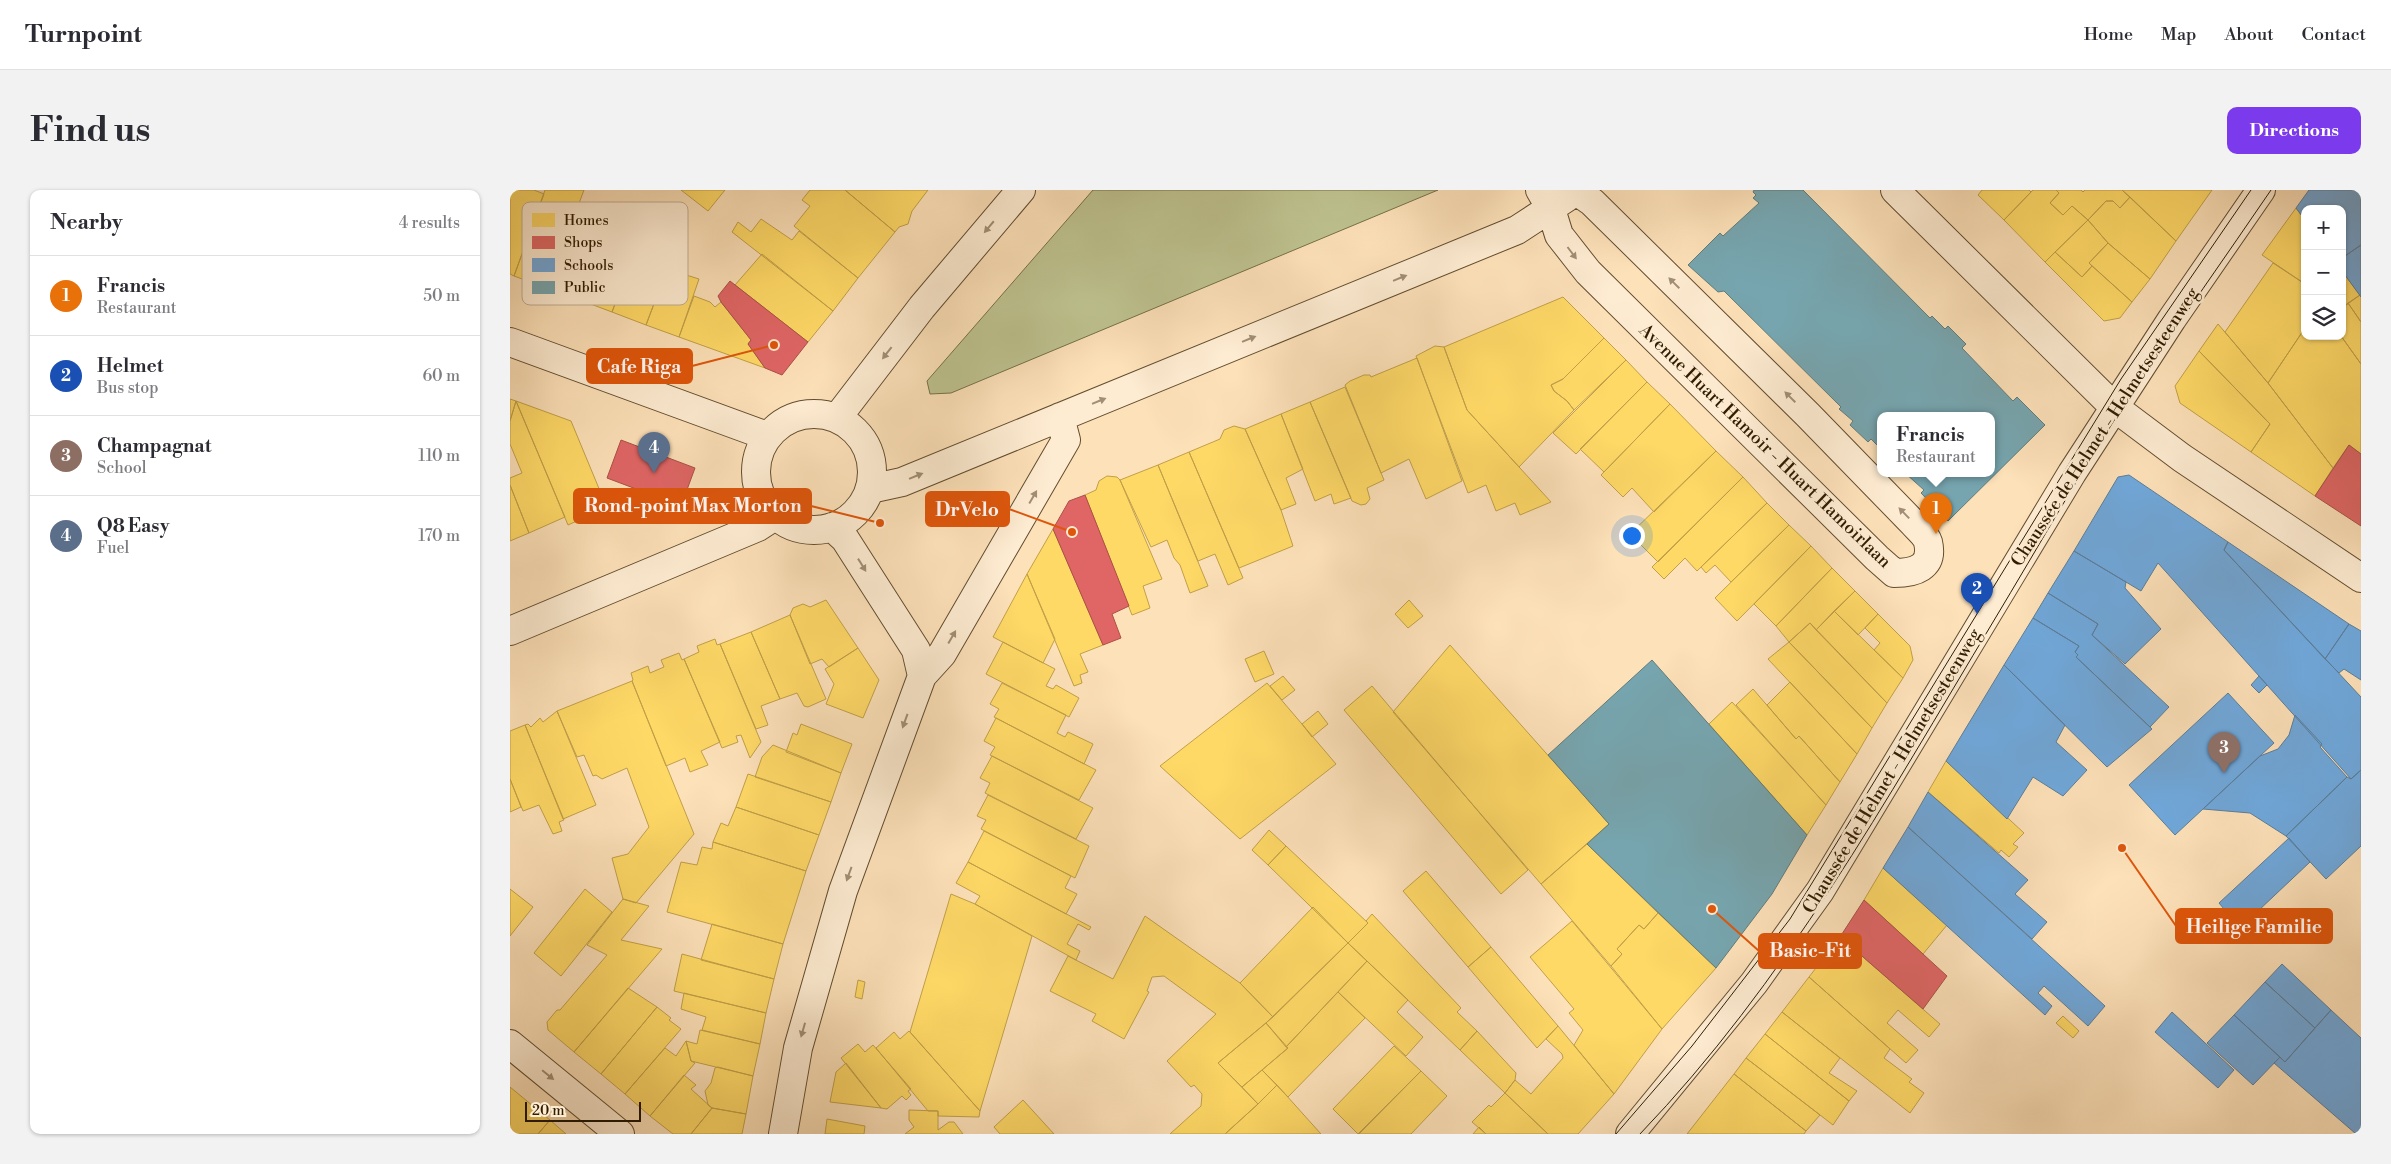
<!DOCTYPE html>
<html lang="en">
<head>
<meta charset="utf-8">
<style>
  :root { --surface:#fff; --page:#f2f2f3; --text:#2b2b33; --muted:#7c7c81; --line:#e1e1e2; --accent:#7c3aed }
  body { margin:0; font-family:"Libre Bodoni",serif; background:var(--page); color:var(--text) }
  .controls { position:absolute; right:15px; top:15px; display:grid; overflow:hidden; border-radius:10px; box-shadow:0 1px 4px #0004 }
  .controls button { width:45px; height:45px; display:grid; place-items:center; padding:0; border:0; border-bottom:1px solid var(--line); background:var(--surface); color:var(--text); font:25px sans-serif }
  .scale { position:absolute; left:15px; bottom:12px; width:116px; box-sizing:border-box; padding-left:5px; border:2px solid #2f1c01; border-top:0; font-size:14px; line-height:18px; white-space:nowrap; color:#2f1c01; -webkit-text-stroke:4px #feecd2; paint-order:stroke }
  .you { position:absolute; left:1121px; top:345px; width:18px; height:18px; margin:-12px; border:4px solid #fff; border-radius:50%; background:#1a73e8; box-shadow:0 0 0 8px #1a73e833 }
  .badge { display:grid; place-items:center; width:32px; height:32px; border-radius:50%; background:var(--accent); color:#fff; font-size:16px; font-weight:700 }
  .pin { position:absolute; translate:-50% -41px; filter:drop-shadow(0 1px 2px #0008) }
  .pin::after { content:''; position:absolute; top:26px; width:18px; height:15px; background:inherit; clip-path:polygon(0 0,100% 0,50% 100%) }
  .popup { position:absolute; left:1367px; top:222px; width:118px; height:65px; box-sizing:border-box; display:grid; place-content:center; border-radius:10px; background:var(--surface); filter:drop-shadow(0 1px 4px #0005); font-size:16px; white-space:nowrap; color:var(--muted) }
  .popup b { font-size:19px; color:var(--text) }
  .popup::after { content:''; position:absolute; left:50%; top:100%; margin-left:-10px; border:10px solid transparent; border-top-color:var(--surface) }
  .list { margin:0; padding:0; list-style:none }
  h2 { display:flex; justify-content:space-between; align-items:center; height:65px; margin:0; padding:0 20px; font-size:21px }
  h2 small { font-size:16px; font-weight:400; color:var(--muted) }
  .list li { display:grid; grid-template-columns:32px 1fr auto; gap:15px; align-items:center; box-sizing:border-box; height:80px; padding:0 20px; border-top:1px solid var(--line) }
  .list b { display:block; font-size:19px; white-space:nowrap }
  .list p { margin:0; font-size:16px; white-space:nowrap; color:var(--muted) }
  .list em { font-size:16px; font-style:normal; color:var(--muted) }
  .icon { flex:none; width:28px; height:28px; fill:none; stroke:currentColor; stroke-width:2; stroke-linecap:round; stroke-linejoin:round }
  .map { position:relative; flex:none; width:1851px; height:944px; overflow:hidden; border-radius:10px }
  header { display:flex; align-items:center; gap:30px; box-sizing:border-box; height:70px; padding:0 25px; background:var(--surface); border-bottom:1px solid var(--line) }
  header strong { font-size:24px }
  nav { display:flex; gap:28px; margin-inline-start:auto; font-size:18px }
  .intro { display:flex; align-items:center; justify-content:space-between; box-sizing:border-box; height:120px; padding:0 30px }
  h1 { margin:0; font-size:35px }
  .button { padding:12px 22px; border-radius:10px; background:var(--accent); color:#fff; font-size:18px; font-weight:700 }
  main { display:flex; gap:30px; padding:0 30px }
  aside { flex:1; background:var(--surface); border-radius:10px; box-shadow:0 1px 4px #0004 }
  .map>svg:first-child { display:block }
</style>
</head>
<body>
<header>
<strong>Turnpoint</strong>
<nav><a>Home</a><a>Map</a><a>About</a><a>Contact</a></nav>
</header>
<div class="intro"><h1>Find us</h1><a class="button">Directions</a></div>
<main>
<aside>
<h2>Nearby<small>4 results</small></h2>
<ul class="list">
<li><span class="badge" style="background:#e8710a">1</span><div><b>Francis</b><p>Restaurant</p></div><em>50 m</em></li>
<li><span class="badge" style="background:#1a4fb4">2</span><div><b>Helmet</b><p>Bus stop</p></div><em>60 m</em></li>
<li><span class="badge" style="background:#8d6e63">3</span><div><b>Champagnat</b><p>School</p></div><em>110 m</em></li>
<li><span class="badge" style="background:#5c6f8a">4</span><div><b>Q8 Easy</b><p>Fuel</p></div><em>170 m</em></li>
</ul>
</aside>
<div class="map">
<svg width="1851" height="944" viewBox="0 0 1851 944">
  <rect width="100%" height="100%" fill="#fde1b9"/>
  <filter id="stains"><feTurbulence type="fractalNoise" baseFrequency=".004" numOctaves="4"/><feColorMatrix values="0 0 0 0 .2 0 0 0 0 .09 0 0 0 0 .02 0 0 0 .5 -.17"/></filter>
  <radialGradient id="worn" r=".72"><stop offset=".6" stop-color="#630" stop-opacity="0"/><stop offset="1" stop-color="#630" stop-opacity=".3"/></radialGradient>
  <!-- green -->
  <path fill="#bec390" stroke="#767048" d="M583,0H928L441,203L420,204L417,191Z"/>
  <!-- homes -->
  <path fill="#ffd966" stroke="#c1a048" d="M0,0H24L34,4L4,86L0,84Z
    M35,0H74L37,98L4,86Z
    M171,0H215L198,21Z
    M300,0H335L385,42L348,88L284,36L300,16L292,10Z
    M335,0H418L402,21L398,34L389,37L385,42Z
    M1472,0H1519L1521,2L1494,30L1468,5Z
    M1523,0H1546L1549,3L1540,13L1553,25L1562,16L1578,30L1535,72L1494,30Z
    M1546,0H1571L1573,2L1575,0H1612L1620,7L1610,18L1603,11H1596L1578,30L1562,16L1553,25L1540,13L1549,3Z
    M1612,0H1702L1666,51Z
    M1620,7L1666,51L1640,89L1598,53L1578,30L1596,11H1603L1610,18Z
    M1786,18L1795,30V94L1752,65Z
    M66,19L86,27L80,44L93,49L70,110L37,98Z
    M251,29L282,50L289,41L348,88L323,121L222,42L228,32L241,42Z
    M1578,30L1598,53L1579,73L1582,76L1572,87L1545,62Z
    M99,31L132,43L102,122L70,110Z
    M131,45L165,58L136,135L102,122Z
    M1598,53L1640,89L1622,112L1579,73Z
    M165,58L177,72L173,84L189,89L169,147L136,135Z
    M1545,62L1572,87L1582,76L1622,112L1610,128L1594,131L1535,72Z
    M252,64L323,121L298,152L225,95Z
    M1763,73L1795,94V138L1758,193L1715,142Z
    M1832,81L1850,105L1832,118Z
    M1850,105L1851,107V132L1838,113Z
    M184,106L200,112L205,117L211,112L241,150L238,154L255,178L169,147Z
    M1053,107L1094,148L1053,189L1041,195L1044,201L1057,211L1064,220L1009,277L957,220L934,157Z
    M1838,113L1851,132V174L1831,146L1832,118Z
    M1708,134L1758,193L1823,278L1805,306L1741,262L1760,234L1689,161Z
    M1795,138V146H1831L1851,174V264L1839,255L1823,278L1758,193Z
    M1094,148L1116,170L1064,220L1057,211L1044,201L1041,195L1053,189Z
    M925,156L934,157L957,220L1041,312L1010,325L1005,313L986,321L976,295L958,303L906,166Z
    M1689,161L1760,234L1741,262L1670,213L1665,196Z
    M907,168L952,291L916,309L899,269L871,283L835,195L840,191L854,185H860L861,187Z
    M1116,170L1137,192L1066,264L1043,243Z
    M1137,192L1160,214L1094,282L1070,259Z
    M835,197L874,290L857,298L860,309L856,314L851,315L842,311L800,212Z
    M0,209L6,211L0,231Z
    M6,211L55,327L19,343L0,295V288L12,283L0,254V231Z
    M6,211L61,231L95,313L79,321L80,325L58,335Z
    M800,212L841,308L824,314L821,304L805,311L771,224Z
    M1160,214L1206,261L1144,322L1122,298L1113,307L1091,285Z
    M771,224L793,279L776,288L786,314L771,320L735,239Z
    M724,236L735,239L771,320L783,356L729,378L679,262L710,249L714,240Z
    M1206,261L1233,287L1148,372L1120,344Z
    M679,262L733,388L718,395L705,364L688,371L648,275Z
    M648,275L698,396L680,403L670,375L664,368L657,350L641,357L610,290Z
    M597,286L607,287L610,290L652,389L633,396L640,418L622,425L575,305L586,300L589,291Z
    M1233,287L1257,313L1187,381L1175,368L1154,389L1142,377Z
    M0,295L19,343L0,351Z
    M1257,313L1279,335L1221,392L1205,375L1196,383L1191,377Z
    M1279,335L1301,356L1227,431L1205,408Z
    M543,339L593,455L570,464L578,482L570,485L572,493L564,496L517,384Z
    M1301,356L1322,378L1266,436L1244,414Z
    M1322,378L1345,401L1306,440L1300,433L1279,452L1266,436Z
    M517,384L545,449L533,473L483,447Z
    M1345,401L1368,424L1348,445L1324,421Z
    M316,410L348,458L319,477L312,469L300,474L280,425L283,418L293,414L300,417Z
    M899,410L913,426L898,438L885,424Z
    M1324,421L1393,488L1377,513L1306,440Z
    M1368,424L1400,456L1403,470L1393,488L1364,460L1370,453L1355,438Z
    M280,425L316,509L298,517L294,516L287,503L270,509L241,442Z
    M1300,433L1377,513L1362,538L1279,452Z
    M241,442L270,509L251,516L258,535L246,539L210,454Z
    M205,449L207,455L210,454L251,552L240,568L231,545L226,546L228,552L212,558L174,469L189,462L187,456Z
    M493,452L545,479L536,496L543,499L546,495L569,508L559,527L476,484Z
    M1279,452L1362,538L1347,564L1258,469Z
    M940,455L1099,634L1031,694L883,522Z
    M348,458L369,490L353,528L316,514L324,494L315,479Z
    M754,461L764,484L745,492L735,469Z
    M169,463L172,470L174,469L210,552L191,561L198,575L180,582L175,568L156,576L122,491L123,490L121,483L138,476L140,483L154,477L151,470Z
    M773,486L785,500L772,510L760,496Z
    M122,491L184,644L126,713L113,709L102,668L118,664L139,637L117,578L92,589L86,585L83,586L74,565L67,567L47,521Z
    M1280,492L1347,564L1330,592L1289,546L1286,549L1257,515Z
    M492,493L556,525L547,543L555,547L558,542L583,554L574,574L484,527L489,519L480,514Z
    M757,493L826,574L730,649L650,576Z
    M862,496L1018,680L991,704L834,520Z
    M1243,499L1286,549L1289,546L1330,592L1316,615L1226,515Z
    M1222,512L1316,615L1297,645L1199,534Z
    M47,521L86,615L53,629L15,535L18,534L21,537L30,528L33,532Z
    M808,521L818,534L802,547L792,534Z
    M486,528L586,580L569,610L480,565L485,557L474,551Z
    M291,534L342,554L331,583L276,562L283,543L287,545Z
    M15,535L54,630L49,632L52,641L43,644L29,615L13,621L0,589V541Z
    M263,555L331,583L321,612L245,587L252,567Z
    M482,566L583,618L566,649L475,603L480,593L470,588Z
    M1436,571L1514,643L1503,654L1508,657L1499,667L1491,660L1489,663L1418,602Z
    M238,584L321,612L309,645L226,617Z
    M0,589L11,617L0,622Z
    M478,605L579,656L565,688L471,639L476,630L467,626Z
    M226,617L309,645L296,681L203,652L211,633L218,636Z
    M759,640L776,656L758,675L742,660Z
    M474,641L561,686L555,698L567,704L556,724L458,672Z
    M203,652L296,681L273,754L157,722L171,672L187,675L192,657L202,659Z
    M1077,654L1148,723L1134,739L1129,735L1107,759L1112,764L1101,776L1031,694Z
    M776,656L858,733L838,753L758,675Z
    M458,672L581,737L579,740L568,734L557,754L570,761L566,770L465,714L470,706L446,693Z
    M1373,678L1437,735L1413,764L1354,710Z
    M916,681L981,757L958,777L893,701Z
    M0,699L23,717L0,746Z
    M75,699L102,722L51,786L24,763Z
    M441,704L465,714L522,746L470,921L400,842Z
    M113,709L139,716L111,750L152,759L64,862L38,840L37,832L47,820H50L97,765L77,755Z
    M803,717L838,753L763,827L730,793Z
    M1148,723L1206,778L1152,839L1101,776L1112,764L1107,759L1129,735L1134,739Z
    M862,724L951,818L947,822L967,841L950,860L838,753L858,733L856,731Z
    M635,726L730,793L763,827L708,873L748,914L715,944H660L691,916L692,904L684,895L681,897L657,871L706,824L654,786L642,787L637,801L639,802L614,849L582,831L586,824L540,801L558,766L603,789Z
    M1062,731L1152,839L1104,904L1064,855L1073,840L1059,823L1064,819L1020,767Z
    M202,734L273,754L264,789L191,770Z
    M1330,747L1430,834L1419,847L1388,820L1377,833L1408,860L1396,873L1299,787Z
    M838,753L857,771L776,857L756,833Z
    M981,757L1048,836L1027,858L958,777Z
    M172,764L264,789L256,823L164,801Z
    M857,771L898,810L887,822L913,847L896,866L828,802Z
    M1299,787L1380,859L1374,868L1402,889L1399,892L1414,903L1400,923L1272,822Z
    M348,790L355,792L352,809L345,807Z
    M118,798L147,817L91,884L64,862Z
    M828,802L855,828L778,907L752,880L778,858L776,857Z
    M174,803L256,823L250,854L192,840L196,827L171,819Z
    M147,817L161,828L159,830L171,839L115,904L91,884Z
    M1272,822L1330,868L1319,883L1347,901L1339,911L1255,844Z
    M1553,826L1569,841L1563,848L1546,833Z
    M756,833L778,858L732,897L708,873Z
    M1048,836L1104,904L1068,944H1038L995,903L1005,890L1021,904L1053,868L1052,864L1036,849Z
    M190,840L250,854L243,886L181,871L176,851L187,854Z
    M399,841L470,921L469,927L428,926V921H418L366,858L384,842L390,849Z
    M967,841L1006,883L1005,890L995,903L950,860Z
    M1255,844L1339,911L1323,935L1236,868Z
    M176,851L181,871L185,873L140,926L115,904L155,858L166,866Z
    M348,854L355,862L363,855L401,899L398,901L401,905L396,910L392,906L377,919L371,918L331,868Z
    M884,856L911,881L848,944L823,919Z
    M1236,868L1310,925L1296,941L1224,884Z
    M336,873L371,918L320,912L326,882Z
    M208,877L243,886L236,924L202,918L198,915L195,901L201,893L205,878Z
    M752,880L767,895L748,914L732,897Z
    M911,881L937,906L901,944H849Z
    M1224,884L1296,941L1294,944H1177Z
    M174,885L186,895L181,899L202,918L181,944H163L140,926Z
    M767,895L811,944H715L748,914Z
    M0,897L40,930L28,944H0Z
    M995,903L1038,944H976L962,932L979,915L981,917Z
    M513,910L544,944H490L484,937Z
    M202,918L236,924L232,944H181Z
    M399,920L428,921V940L439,932H444L453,944H395L404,937L399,930Z
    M317,929L355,936L354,944H315Z
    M40,930L56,944H28Z
    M969,937L976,944H963Z"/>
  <!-- shops -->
  <path fill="#e06666" stroke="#ab5048" d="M220,91L298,152L272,185L255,178L238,154L241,150L211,112L208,106Z
    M111,250L185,278L171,316L97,288Z
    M1839,255L1851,264V336L1805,306Z
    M575,305L619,416L602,424L611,448L593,455L543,339L559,311Z
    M1354,710L1437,786L1413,819L1330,747Z"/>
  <!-- schools -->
  <path fill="#6fa8dc" stroke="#5c7e9a" d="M1799,0H1851V55L1832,68V19H1795V30L1786,18Z
    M1851,55V107L1832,81V68Z
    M1619,285L1718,352L1714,360L1851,507V580L1841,589L1648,373L1631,401L1564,361L1608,287Z
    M1718,352L1839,434L1815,469L1714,360Z
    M1564,361L1616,392L1615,398L1651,439L1615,474L1582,445L1588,434L1538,403Z
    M1538,403L1588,434L1582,445L1659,517L1640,537L1566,467L1568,465L1565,462L1569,456L1523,428Z
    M1523,428L1569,456L1565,462L1568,465L1566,467L1642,539L1597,577L1494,475Z
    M1839,434L1851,441V490L1834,479L1829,483L1815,469Z
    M1494,475L1555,535L1546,552L1577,580L1553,606L1523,587L1497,629L1436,571Z
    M1749,486L1757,495L1749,503L1741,495Z
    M1718,503L1764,553L1665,645L1619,595Z
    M1785,525L1812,554L1810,557L1837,587L1776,646L1740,623L1693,619L1750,566L1768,559L1779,545Z
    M1851,580V656L1816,689L1776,646L1837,587L1841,589Z
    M1418,602L1518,690L1505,704L1537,732L1522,749L1398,637Z
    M1398,637L1595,816L1578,836L1534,796L1528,803L1542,816L1535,825L1373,678Z
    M1779,648L1800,672L1730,738L1709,713Z
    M1772,774L1821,820L1805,838L1755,792Z
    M1755,792L1805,838L1775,872L1724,825Z
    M1821,820L1851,848V944H1846L1764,873L1770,867L1775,872Z
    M1662,822L1724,880L1708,898L1645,842Z
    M1724,825L1770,867L1743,895L1697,853Z"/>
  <!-- public -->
  <path fill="#76a5af" stroke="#617c7b" d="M1244,0H1293L1420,128L1422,126L1435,139L1438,136L1456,154L1452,158L1503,211L1507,207L1535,235L1438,331L1411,303L1414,300L1395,283H1481V225H1371V259L1361,249L1358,252L1340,235L1343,231L1329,219L1331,217L1214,101L1208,102L1178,75L1210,43L1213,46L1249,13L1243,8L1246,5L1243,2Z
    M1142,470L1297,645L1262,704L1206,778L1077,654L1099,634L1038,565Z"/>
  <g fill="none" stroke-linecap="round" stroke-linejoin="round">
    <!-- minor casing -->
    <g stroke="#624d2f" stroke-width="30">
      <path id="minor" d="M1030,0L1041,19L1049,45L1078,82L1367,368L1384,383C1404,383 1424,378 1418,352C1416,345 1407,338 1403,333L1298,225L1082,12L1066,1
        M1385,0L1604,217L1672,268L1851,388
        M0,152L257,246
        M246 282a58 58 0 1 1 116 0a58 58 0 1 1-116 0Z
        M327,228L412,117L511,0
        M360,299L392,292L1007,40L1056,8
        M322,337L335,349L406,460L412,486
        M0,441L248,337L265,326
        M0,854L110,944
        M273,944L288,858L333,701L412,486L432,464L556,250L550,227
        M1120,944L1244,793L1310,701L1562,283L1662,129L1751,0"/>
    </g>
    <!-- minor -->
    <use href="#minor" stroke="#feecd2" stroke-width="28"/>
    <!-- tram -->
    <path stroke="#2f1c01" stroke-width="1" d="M1106,944L1182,856L1280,729L1611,189L1741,0
      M1130,944C1275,793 1376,610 1483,432C1530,354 1575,274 1625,198C1670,131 1716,66 1761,0"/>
  </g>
  <!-- one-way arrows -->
  <defs><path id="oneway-solid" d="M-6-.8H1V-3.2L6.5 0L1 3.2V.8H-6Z" transform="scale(1.25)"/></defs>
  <g fill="#a18e74">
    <use href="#oneway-solid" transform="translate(479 37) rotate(130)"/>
    <use href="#oneway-solid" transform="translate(1062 63) rotate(53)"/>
    <use href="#oneway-solid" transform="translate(890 88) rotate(-22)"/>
    <use href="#oneway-solid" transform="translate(1164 93) rotate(-135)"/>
    <use href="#oneway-solid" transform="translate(739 149) rotate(-22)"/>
    <use href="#oneway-solid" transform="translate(377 163) rotate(128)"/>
    <use href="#oneway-solid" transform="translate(1280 207) rotate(-135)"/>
    <use href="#oneway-solid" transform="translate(589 211) rotate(-22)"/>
    <use href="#oneway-solid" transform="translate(406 286) rotate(-22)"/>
    <use href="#oneway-solid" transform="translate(523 307) rotate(-60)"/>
    <use href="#oneway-solid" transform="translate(1394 323) rotate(-134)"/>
    <use href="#oneway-solid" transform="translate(352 375) rotate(58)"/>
    <use href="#oneway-solid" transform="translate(442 447) rotate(-60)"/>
    <use href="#oneway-solid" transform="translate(395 531) rotate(110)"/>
    <use href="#oneway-solid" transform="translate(339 684) rotate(110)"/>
    <use href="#oneway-solid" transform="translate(293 840) rotate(106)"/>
    <use href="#oneway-solid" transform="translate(38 885) rotate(39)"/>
  </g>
  <g text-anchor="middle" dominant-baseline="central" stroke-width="5" stroke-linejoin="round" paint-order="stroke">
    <!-- street labels -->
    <g font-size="18" fill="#2f1c01" stroke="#feecd2">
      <text transform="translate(1595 237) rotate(-57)">Chaussée de Helmet - Helmetsesteenweg</text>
      <text transform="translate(1255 256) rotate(44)">Avenue Huart Hamoir - Huart Hamoirlaan</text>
      <text transform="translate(1382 581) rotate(-59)">Chaussée de Helmet - Helmetsesteenweg</text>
    </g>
  </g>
  <!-- legend -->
  <rect x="12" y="12" width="166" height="103" rx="8" fill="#feecd2" stroke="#c0ae93" stroke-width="1"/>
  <rect x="22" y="23" width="23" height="14" fill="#ffd966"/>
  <rect x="22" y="46" width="23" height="13" fill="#e06666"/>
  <rect x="22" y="68" width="23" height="14" fill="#6fa8dc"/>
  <rect x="22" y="91" width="23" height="13" fill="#76a5af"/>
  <g font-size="14" fill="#2f1c01">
    <text x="54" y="35">Homes</text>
    <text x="54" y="57">Shops</text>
    <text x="54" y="80">Schools</text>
    <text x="54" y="102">Public</text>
  </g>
  <!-- callouts -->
  <path fill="none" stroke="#df560b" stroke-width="2" d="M264 155L182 176M370 333L301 316M562 342L499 319M1612 658L1666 736M1202 719L1249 761"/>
  <g fill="#df560b" stroke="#feecd2" stroke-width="2">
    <circle cx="264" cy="155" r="5"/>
    <circle cx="370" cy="333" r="5"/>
    <circle cx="562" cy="342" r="5"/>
    <circle cx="1612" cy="658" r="5"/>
    <circle cx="1202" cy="719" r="5"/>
  </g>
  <g fill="#df560b" stroke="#df560b" stroke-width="2">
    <rect x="77" y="159" width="105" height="34" rx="5"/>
    <rect x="64" y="299" width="237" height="34" rx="5"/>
    <rect x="416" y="302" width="83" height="34" rx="5"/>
    <rect x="1666" y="719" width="156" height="34" rx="5"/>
    <rect x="1249" y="744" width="102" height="34" rx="5"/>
  </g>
  <g font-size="19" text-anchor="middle" font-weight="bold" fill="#fff">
    <text x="129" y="183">Cafe Riga</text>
    <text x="183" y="322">Rond-point Max Morton</text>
    <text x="457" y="326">DrVelo</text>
    <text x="1744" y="743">Heilige Familie</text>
    <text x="1300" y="767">Basic-Fit</text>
  </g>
  <rect width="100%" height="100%" filter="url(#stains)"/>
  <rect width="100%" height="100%" fill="url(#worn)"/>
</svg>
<div class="controls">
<button>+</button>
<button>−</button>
<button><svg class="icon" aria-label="layers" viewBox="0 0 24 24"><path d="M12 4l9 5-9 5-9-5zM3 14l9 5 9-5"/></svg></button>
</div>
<div class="scale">20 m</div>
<div class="you"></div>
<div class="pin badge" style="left:1426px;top:344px;background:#e8710a">1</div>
<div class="popup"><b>Francis</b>Restaurant</div>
<div class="pin badge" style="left:1467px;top:424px;background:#1a4fb4">2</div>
<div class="pin badge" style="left:1714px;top:583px;background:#8d6e63">3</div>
<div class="pin badge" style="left:144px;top:283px;background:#5c6f8a">4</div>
</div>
</main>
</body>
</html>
